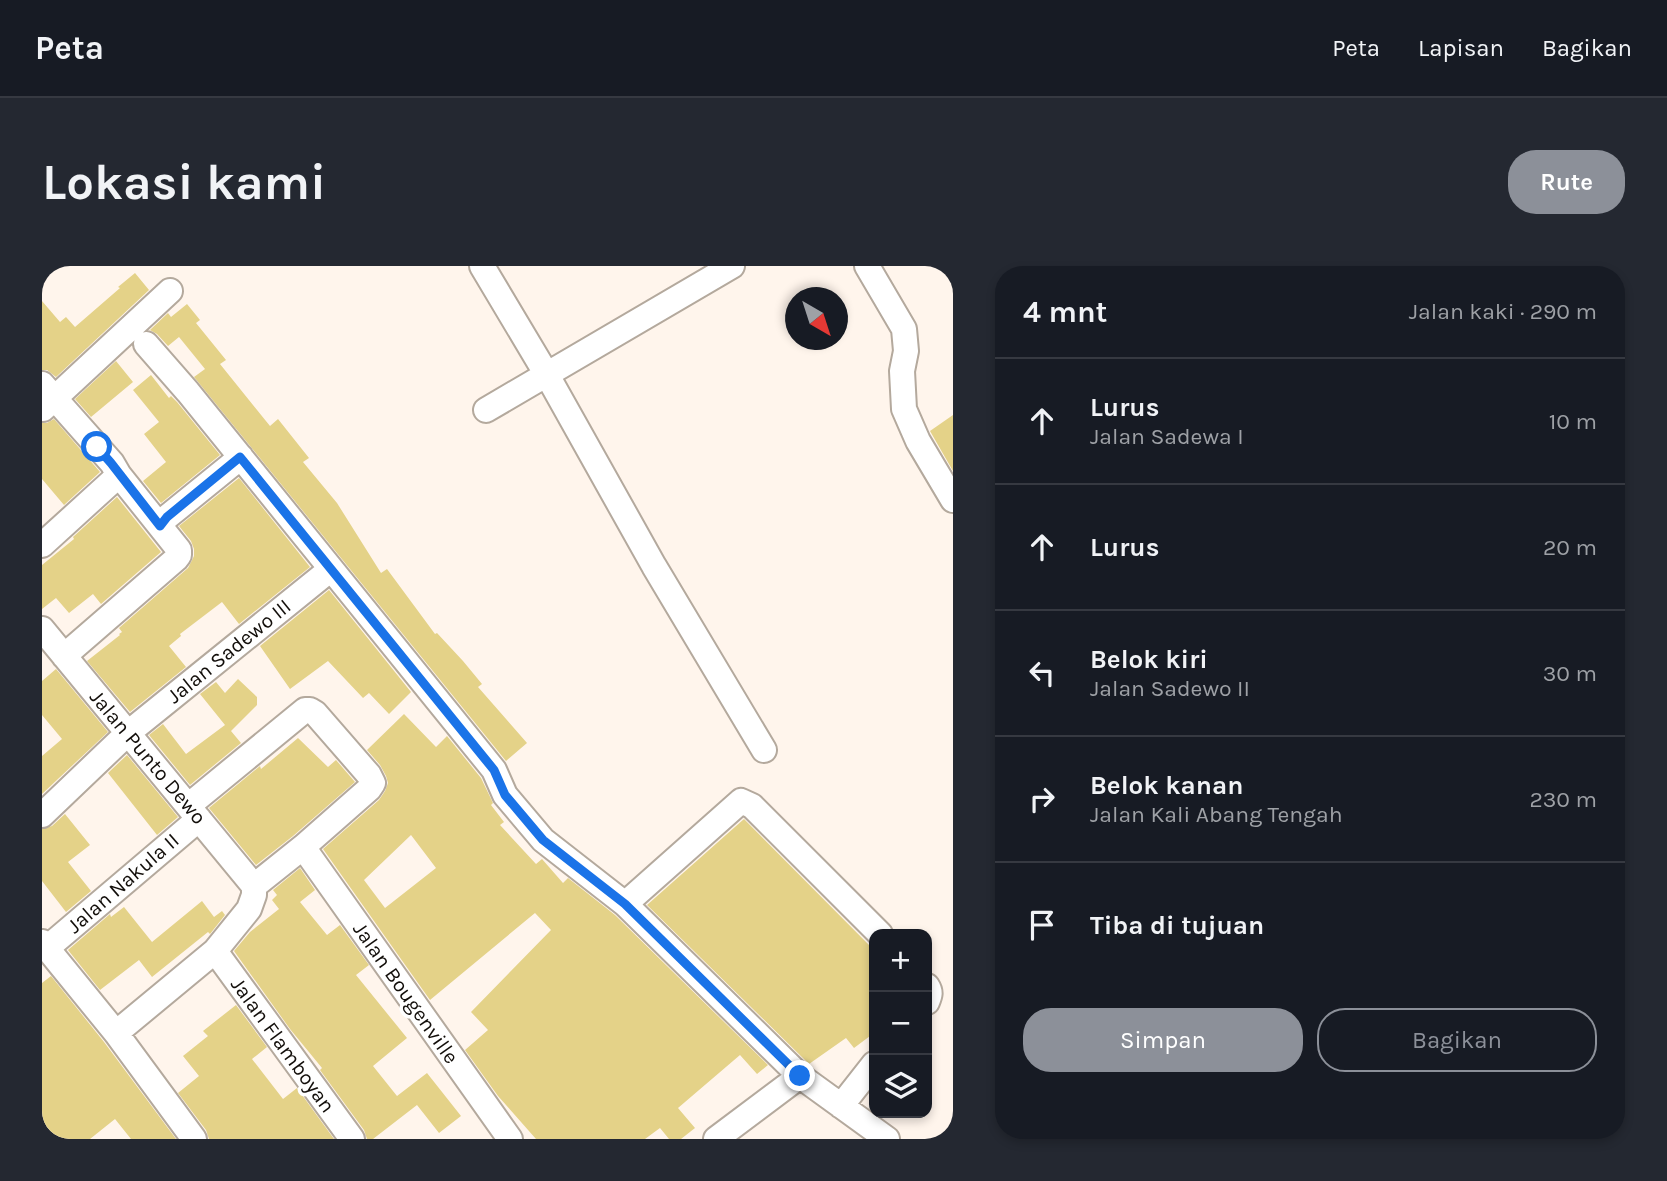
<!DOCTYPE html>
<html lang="id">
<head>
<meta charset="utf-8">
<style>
  :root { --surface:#171b24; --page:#242831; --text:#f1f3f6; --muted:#9ea1a6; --line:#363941; --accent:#8c9099 }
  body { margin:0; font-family:Karla,sans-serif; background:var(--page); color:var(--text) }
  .controls { position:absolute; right:21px; bottom:21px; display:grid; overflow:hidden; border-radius:14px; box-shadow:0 4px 10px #0003 }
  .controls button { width:63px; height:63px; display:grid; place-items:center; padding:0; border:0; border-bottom:2px solid var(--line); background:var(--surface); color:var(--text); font:35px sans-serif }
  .compass { position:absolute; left:743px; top:21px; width:63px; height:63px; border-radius:50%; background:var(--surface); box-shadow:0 4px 10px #0003; rotate:141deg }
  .stop { position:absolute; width:21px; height:21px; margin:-16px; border:5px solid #1a73e8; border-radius:50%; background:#fff }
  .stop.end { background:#1a73e8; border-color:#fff; box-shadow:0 2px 7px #0008 }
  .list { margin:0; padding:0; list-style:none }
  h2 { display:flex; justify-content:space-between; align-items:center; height:91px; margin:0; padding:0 28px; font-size:30px }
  h2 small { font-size:23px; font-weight:400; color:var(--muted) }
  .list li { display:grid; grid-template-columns:46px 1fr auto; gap:21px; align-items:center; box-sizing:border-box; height:126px; padding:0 28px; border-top:2px solid var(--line) }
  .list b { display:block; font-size:26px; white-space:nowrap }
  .list p { margin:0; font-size:23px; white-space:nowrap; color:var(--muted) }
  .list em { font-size:23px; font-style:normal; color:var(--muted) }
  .actions { display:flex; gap:14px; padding:21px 28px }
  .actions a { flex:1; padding:16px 0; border:2px solid var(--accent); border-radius:28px; text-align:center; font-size:24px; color:var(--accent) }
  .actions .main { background:var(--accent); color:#fff }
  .icon { flex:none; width:38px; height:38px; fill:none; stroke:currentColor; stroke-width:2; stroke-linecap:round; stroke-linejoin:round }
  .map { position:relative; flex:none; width:911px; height:873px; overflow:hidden; border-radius:28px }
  header { display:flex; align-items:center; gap:42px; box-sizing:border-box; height:98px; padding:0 35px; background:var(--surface); border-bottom:2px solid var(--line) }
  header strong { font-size:33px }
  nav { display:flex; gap:38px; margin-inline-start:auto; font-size:24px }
  .intro { display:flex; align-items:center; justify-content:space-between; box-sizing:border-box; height:168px; padding:0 42px }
  h1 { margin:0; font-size:49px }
  .button { padding:18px 32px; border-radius:28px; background:var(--accent); color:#fff; font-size:24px; font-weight:700 }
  main { display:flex; gap:42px; padding:0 42px }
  aside { flex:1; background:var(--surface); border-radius:28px; box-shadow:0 4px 10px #0003 }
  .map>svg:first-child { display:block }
</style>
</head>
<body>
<header>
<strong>Peta</strong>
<nav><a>Peta</a><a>Lapisan</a><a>Bagikan</a></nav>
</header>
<div class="intro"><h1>Lokasi kami</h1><a class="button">Rute</a></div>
<main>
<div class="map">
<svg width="911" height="873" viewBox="0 0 911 873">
  <rect width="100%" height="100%" fill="#fff5ec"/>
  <!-- building -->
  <path fill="#e4d288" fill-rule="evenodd" d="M93,7L107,24L14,111L5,104H0V35L18,56L24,51L33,61L78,22L76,21Z
    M145,38L158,54L154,57L184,94L178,98L228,160L236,153L267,192L261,196L295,237L339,307L345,303L393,368L395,367L421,395L440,418L436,421L485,477L464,495L152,111L163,103L137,71L126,80L115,68L108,64L126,47L129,51Z
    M74,95L91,116L49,151L33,133Z
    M109,109L127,132L129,130L135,136L178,189L119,237L101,215L124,196L102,168L117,156L91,124Z
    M911,149V205L888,165Z
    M12,153L58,206L22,239L0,213V157H5Z
    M197,212L268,301L197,358L180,336L138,368L139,370L127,380L144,401L88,446L45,395L78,369L77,368L80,366L77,362L146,302L152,290V283L149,275L137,260Z
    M75,231L119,286L59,338L51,328L27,347L14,332L0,343V299L32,273L31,271Z
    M287,324L369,426L347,448L327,427L321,432L286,395L248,423L218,380Z
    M14,403L66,466L0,528V490L20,473L0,449V415Z
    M196,413L215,431V439L189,465L199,477L148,519L107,469L121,458L144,488L183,459L158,428L174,416L183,427Z
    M362,448L394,481L405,470L439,512L451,537L449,539L462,556L458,559L494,598L500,593L521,617L526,612L573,649L726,799L715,808L698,789L636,842L653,862L639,873H627L618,862L603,873H494L456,830L423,784L446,764L429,746L509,664L493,647L388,734L281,583L337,534L343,525L346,517L344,510L338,499L325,484ZM369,569L394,602L343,642L322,614Z
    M256,472L286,501L294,494L313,516L251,570L214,599L167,542L218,500L219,503Z
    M85,489L136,551L115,569L66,507Z
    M23,548L48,579L26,596L49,625L24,646L0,615V563L10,560Z
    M702,553L827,679L832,681V767L812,782L804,772L767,798L605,639Z
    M258,602L273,624L258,636L285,669L298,659L327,699L314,709L365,772L331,800L355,830L385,807L419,850L397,867L375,839L331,873H325L322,864L278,804L280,802L248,763L192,685L208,666L237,643L230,634L235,629L231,624Z
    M160,635L172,651L180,645L183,649L168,668L166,666L110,711L97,694L58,724L26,684L68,648L69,651L82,641L110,676Z
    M9,710L62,776L134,873H89L73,853L48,873H14L0,855V717Z
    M194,739L225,781L210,793L241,833L255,822L292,873H167L164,864L136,827L157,810L141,790L166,770L161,765Z"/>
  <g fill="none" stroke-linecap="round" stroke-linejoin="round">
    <!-- minor casing -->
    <g stroke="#b4a99d" stroke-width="28">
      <path id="minor" d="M440,0L505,109L612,300L722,484
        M825,0L862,63L864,85L860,105L862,143L876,175L911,234
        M104,78L146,126L452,504L463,529L501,574L583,638L758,810L845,873
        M0,118L70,197L77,209L137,284V289L134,293L22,390
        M1,143L128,25
        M444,144L690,0
        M118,260L125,251L199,191
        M0,279L77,209
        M0,363L212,620
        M146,540L263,444H268L273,447L327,509L331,517L327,523L261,581L212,620
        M0,549L86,467L289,303
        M261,581L468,873
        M583,638L699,535L710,540L838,668
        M0,676L74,767L152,873
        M5,682L157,553
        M173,685L310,873
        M885,720C889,726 888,729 885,736
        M74,767L173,685L207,643L212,629V620
        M799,840L832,798
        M674,873L758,810"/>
    </g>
    <!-- minor -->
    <use href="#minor" stroke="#fff" stroke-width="24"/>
  </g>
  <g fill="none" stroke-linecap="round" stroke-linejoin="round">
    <!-- route -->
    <path stroke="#1a73e8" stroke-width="9" d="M55,181L69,197L118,260L125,251L198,191L452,504L463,529L501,574L583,638L758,810"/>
  </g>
  <g text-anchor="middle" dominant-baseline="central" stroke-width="7" stroke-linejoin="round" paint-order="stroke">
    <!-- street labels -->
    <g font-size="21" fill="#120e0a" stroke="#fff">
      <text transform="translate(187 385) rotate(-39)">Jalan Sadewo III</text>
      <text transform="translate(106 491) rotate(50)">Jalan Punto Dewo</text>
      <text transform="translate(81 617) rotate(-41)">Jalan Nakula II</text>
      <text transform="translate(364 727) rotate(55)">Jalan Bougenville</text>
      <text transform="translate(241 779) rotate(54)">Jalan Flamboyan</text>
    </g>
  </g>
</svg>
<div class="controls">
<button>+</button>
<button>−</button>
<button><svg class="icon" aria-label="layers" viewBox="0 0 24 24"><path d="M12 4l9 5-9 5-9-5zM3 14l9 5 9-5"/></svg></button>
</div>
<svg class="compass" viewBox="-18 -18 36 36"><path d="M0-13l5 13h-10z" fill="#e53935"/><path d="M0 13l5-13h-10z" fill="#9ea1a6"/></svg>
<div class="stop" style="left:55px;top:181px"></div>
<div class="stop end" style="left:758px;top:810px"></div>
</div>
<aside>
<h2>4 mnt<small>Jalan kaki · 290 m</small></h2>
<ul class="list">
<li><svg class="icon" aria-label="ahead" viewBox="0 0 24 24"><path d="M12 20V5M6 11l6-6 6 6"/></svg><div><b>Lurus</b><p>Jalan Sadewa I</p></div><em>10 m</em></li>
<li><svg class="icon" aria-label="ahead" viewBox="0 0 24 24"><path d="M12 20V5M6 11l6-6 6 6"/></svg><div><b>Lurus</b></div><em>20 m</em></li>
<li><svg class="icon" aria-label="left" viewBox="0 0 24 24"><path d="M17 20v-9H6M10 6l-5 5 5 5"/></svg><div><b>Belok kiri</b><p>Jalan Sadewo II</p></div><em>30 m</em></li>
<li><svg class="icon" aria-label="right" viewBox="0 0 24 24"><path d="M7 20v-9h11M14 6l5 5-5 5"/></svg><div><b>Belok kanan</b><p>Jalan Kali Abang Tengah</p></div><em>230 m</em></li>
<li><svg class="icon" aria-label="arrive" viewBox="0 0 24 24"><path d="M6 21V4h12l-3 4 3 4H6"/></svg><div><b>Tiba di tujuan</b></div></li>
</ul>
<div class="actions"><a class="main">Simpan</a><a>Bagikan</a></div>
</aside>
</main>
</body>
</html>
